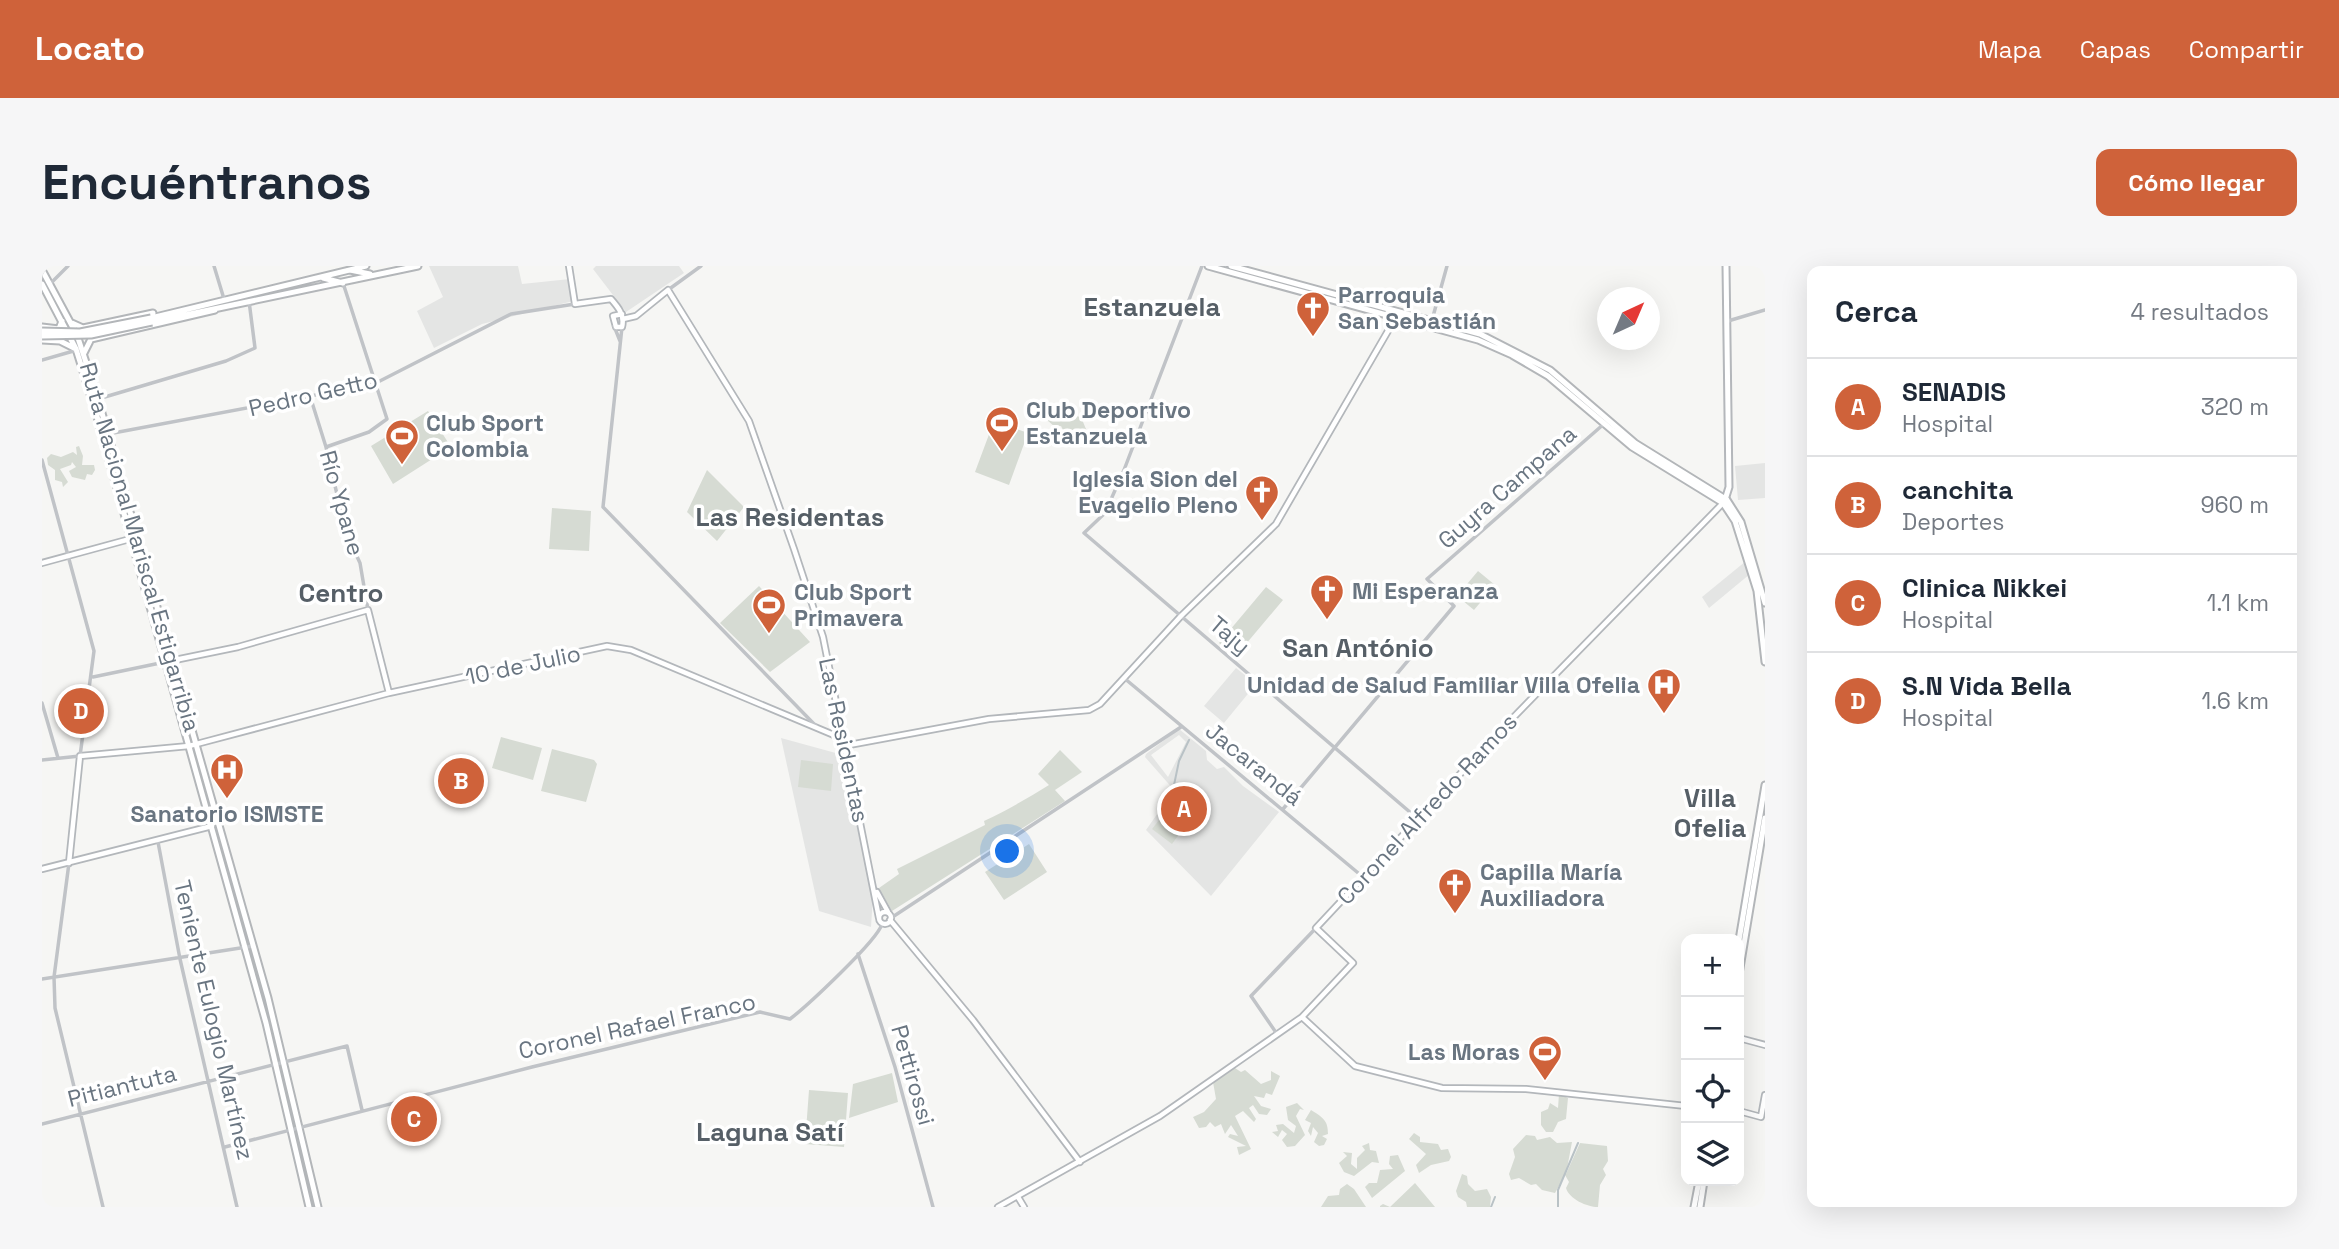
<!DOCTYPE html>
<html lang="es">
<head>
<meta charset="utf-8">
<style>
  :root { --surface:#fff; --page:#f6f6f7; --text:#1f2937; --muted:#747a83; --line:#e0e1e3; --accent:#cf623a }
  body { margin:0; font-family:"Space Grotesk",sans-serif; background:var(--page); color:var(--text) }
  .controls { position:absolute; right:21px; bottom:21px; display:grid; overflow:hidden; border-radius:14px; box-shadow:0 7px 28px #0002 }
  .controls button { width:63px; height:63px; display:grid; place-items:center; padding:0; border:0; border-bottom:2px solid var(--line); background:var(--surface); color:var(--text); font:35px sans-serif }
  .compass { position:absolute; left:1555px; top:21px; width:63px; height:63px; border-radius:50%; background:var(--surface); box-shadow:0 7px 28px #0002; rotate:44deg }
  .you { position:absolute; left:966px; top:586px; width:24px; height:24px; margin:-18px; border:5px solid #fff; border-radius:50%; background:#1a73e8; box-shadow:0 0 0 10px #1a73e833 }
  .badge { display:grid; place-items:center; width:46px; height:46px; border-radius:50%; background:var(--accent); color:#fff; font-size:23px; font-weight:700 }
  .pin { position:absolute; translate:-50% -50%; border:4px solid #fff; box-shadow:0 2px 7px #0006 }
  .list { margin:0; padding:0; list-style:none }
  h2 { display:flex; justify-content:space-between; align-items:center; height:91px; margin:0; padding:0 28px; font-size:30px }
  h2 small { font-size:23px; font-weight:400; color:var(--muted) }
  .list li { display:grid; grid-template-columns:46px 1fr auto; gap:21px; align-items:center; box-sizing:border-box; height:98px; padding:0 28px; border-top:2px solid var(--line) }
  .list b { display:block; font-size:26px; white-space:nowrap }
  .list p { margin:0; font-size:23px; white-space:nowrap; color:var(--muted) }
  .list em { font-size:23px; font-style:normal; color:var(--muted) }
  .icon { flex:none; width:38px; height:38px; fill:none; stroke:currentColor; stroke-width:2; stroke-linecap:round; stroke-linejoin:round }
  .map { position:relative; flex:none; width:1723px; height:941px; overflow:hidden; border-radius:14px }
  header { display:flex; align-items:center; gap:42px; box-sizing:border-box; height:98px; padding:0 35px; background:var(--accent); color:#fff }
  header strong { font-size:33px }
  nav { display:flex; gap:38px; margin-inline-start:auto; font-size:24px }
  .intro { display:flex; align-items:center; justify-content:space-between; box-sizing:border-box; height:168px; padding:0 42px }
  h1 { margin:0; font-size:49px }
  .button { padding:18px 32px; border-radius:14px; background:var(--accent); color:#fff; font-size:24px; font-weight:700 }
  main { display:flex; gap:42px; padding:0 42px }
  aside { flex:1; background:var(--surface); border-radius:14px; box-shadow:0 7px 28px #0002 }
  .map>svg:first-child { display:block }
</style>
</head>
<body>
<header>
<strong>Locato</strong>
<nav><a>Mapa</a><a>Capas</a><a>Compartir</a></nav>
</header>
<div class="intro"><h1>Encuéntranos</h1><a class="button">Cómo llegar</a></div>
<main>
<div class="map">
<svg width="1723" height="941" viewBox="0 0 1723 941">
  <rect width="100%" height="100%" fill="#f6f6f4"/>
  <!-- built -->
  <path fill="#e4e5e4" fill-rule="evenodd" d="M387,0H476L480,18L528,13L531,35L440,58L392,82L375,45L401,31Z
    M554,0H637L642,7L584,46L551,3Z
    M1723,197V232L1696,234L1693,200Z
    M1704,295L1708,308L1667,342L1660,331Z
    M1194,402L1214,418L1182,457L1162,440Z
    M1137,463L1164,485L1165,494L1175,503L1182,501L1201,520L1237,546L1169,630L1104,564L1132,524L1103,491L1104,488ZM1137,469L1144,476L1126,511L1109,489Z
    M739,472L801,489L831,630L829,661L777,645Z"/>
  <!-- green -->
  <path fill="#d6dbd3" d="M386,145L409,181L351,218L329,180Z
    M1008,147L1020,154L1027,149L1039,151L1051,180L1028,178L1019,160L1013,161L1005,154Z
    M952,155L986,167L967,219L933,206Z
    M37,180L41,190L40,199H52L53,204L50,209L45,208L43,214L30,211L27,205L34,201L30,196L29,199L18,203L26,216L21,221L20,216L13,214V204L6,199L5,192L9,188L19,191L31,186L35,189L34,181Z
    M665,204L702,241L675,275L645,246Z
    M510,242L549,245L547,285L507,283Z
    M1436,305L1453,319L1432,344L1415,330Z
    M717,320L768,376L728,406L678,357Z
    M1224,321L1241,334L1193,391L1177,377Z
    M459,471L500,482L491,514L450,502Z
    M510,483L552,494L555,498L544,536L499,525Z
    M1018,484L1040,506L1013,524L1023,535L850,645L837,622L857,608L855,603L943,559L942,555C964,545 986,532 1007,519L996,508Z
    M759,494L791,498L789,525L756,521Z
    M1138,527L1157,541L1130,578L1110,563Z
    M987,578L1005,606L962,634L943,606Z
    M1181,802H1193L1199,806L1203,804L1219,818L1229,814V805L1238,810L1230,829L1224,827L1222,832L1212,830L1219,840L1229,843L1225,849L1217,848L1211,839L1207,842L1214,853L1212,856L1201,845L1193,850L1209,883L1197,889L1195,881L1204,880L1186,871L1188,868L1196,870L1189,859L1183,868L1179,858L1173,861L1168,856L1164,861L1157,862L1151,851L1162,846L1174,833L1171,816Z
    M850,807L856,836L807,852L811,818Z
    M767,824L806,827L802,881L763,878Z
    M1517,828L1526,832L1524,853L1516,856L1511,866H1504L1499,859V846L1506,843L1508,837L1516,842Z
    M1255,837L1262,844L1258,843L1254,850L1263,869L1253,880L1245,881L1240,874L1245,868L1240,864L1236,871L1230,866L1236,865L1234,859L1241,858L1252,867L1254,860L1246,854L1244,841Z
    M1269,844C1282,852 1286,855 1286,868L1280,870L1285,873L1282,879L1277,880L1272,876L1276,867L1271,861L1269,870L1266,865L1269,857L1263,854Z
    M1372,867L1378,871V876L1396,878L1399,884L1406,883L1409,891L1407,895L1389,899L1377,907L1374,899L1384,888L1367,873Z
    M1484,869L1493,870L1495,874L1508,871L1515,877L1530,876L1524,908L1538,877L1565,880L1566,895L1561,903L1564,909L1558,919L1556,941C1545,941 1527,933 1524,922L1527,916L1523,909L1513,927L1500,924L1494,918L1489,919L1477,912L1469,914L1467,908L1473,891L1471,883Z
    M1327,877L1328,884L1334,885L1337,897L1330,896L1312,910L1302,906L1297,897L1305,890L1301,886L1310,887L1309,898L1315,903V892L1323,884L1320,880Z
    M1356,889L1363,905L1330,932L1323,921L1327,917H1335L1338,904L1351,903L1347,898L1348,890Z
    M1420,908L1425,910L1426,918L1433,925L1445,923L1449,931L1448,941H1425L1424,936L1416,931L1414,925Z
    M1373,917L1393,941H1338V940L1341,938L1348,941Z
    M1305,918L1312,923L1324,941H1279L1286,930L1297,929L1298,923Z"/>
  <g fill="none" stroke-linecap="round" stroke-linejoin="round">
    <!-- stream -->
    <path stroke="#b9c2c6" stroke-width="2" d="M1132,519L1137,495L1147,474
      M1449,941L1453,931
      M1516,941V924L1536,877"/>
    <!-- secondary casing -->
    <g stroke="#b3b7bb" stroke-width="8">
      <path id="secondary" d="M527,0L533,38L569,33C576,41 583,49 580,61H574L571,50L580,48
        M581,53L594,50L626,24L707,155L752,283L781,371L837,652
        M0,297L88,273
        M123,396L196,381L326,344L347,427
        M27,597L38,490L147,480L347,427L565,380L589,384L799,472L807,479L947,453L1047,444L1058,438L1139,350L1234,258L1357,46
        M0,603L170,560
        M835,626L846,646
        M837 652a6 6 0 1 1 12 0a6 6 0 1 1-12 0Z
        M848,654L931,754L1038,896
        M1260,751L1313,800L1400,822L1484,823L1644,840
        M1697,772L1723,779
        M1697,845L1719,851L1723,829
        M976,931L982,941
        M956,941L1118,850L1260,751L1311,697L1274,662L1463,460L1681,237"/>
    </g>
    <!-- primary casing -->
    <g stroke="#b4b7bb" stroke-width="9">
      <path id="primary" d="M1682,237L1687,221L1684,0"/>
    </g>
    <!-- trunk casing -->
    <g stroke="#b3b6b9" stroke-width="9">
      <path id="trunk" d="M1166,0L1436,74L1470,89L1506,110L1590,181L1681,237L1693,255L1715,325L1723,396
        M1189,0L1438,68L1508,104L1593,177L1685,234L1699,256L1723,337
        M0,4L35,69L56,133L226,732L276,941
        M308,4L328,8
        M281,12L301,17
        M0,18L34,83L54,147L224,757L267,941
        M109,52L324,0
        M110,56L376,0
        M30,57L41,62L111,47
        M0,61L17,63L20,55
        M0,74L18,75L34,83
        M42,87L49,73L173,44
        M1697,674L1723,519
        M1697,708L1723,552
        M1652,941L1657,915
        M1658,941L1662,915"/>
    </g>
    <!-- tertiary -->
    <path stroke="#c0c3c7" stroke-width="3.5" d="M172,0L182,33
      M1160,0L1082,204L1063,247L1042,267L1376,553
      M8,18L26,0
      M626,24L659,0
      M1390,54L1405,0
      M1686,55L1723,44
      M572,60L578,75
      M580,61L561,241L774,460
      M0,94L35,84
      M268,130L284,181L304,267L318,297L326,344
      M56,133L184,95L213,82L207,35
      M66,168L332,118L469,48L533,38
      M284,181L327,166L345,153L301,17
      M0,194L52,385L38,490L0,494
      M51,411L123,396
      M1082,412L1321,611
      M0,437L16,492
      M1241,543L1412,340L1385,313L1563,157
      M116,576L138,693L195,941
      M27,597L12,711L13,742L61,941
      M849,652L1139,461
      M816,688L853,801L891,941
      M0,713L211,680
      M1235,768L1209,730L1274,662
      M0,858L305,780L320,844
      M183,881L490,801L718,746L748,753C765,740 835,675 840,658"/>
    <!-- secondary -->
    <use href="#secondary" stroke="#fff" stroke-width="4.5"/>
    <!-- primary -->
    <use href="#primary" stroke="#fff" stroke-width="5"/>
    <!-- trunk -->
    <use href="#trunk" stroke="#fff" stroke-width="5"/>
    <!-- trunk-bridge casing -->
    <g stroke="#b3b6b9" stroke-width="9" stroke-linecap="butt">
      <path id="trunk-bridge" d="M0,65L38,66L109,52
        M0,70L49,69L110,56"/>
    </g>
    <!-- trunk-bridge -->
    <use href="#trunk-bridge" stroke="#fff" stroke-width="5"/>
  </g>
  <!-- icons -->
  <defs>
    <g id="church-pin" transform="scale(1.75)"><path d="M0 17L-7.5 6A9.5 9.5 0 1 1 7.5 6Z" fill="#cf623a" stroke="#fff"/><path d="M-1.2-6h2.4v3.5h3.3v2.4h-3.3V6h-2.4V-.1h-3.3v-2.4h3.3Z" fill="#fff"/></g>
    <g id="stadium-pin" transform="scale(1.75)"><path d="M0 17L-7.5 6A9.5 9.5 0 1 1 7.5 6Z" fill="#cf623a" stroke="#fff"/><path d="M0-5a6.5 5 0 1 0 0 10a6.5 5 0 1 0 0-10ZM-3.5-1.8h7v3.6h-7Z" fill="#fff"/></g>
    <g id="hospital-pin" transform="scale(1.75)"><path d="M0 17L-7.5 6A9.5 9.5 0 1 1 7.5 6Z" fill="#cf623a" stroke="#fff"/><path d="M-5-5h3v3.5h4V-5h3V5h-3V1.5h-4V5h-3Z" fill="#fff"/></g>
  </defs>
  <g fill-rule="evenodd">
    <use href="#church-pin" x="1271" y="42"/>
    <use href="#stadium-pin" x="960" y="157"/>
    <use href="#stadium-pin" x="360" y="170"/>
    <use href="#church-pin" x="1220" y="226"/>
    <use href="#church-pin" x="1285" y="325"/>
    <use href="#stadium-pin" x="727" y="339"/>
    <use href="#hospital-pin" x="1622" y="419"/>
    <use href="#hospital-pin" x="185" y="504"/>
    <use href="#church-pin" x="1413" y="619"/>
    <use href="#stadium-pin" x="1503" y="786"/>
  </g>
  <g text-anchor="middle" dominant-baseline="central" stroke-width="7" stroke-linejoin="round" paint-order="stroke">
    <!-- poi labels -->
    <g font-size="23" font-weight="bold" fill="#697581" stroke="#fff" text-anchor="start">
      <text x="1296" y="29">Parroquia<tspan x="1296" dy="26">San Sebastián</tspan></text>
      <text x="984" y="144">Club Deportivo<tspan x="984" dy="26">Estanzuela</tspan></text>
      <text x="384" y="157">Club Sport<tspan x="384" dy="26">Colombia</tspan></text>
      <text x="1196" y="213" text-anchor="end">Iglesia Sion del<tspan x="1196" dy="26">Evagelio Pleno</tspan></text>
      <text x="1310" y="325">Mi Esperanza</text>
      <text x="752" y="326">Club Sport<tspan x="752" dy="26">Primavera</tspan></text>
      <text x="1598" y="419" text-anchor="end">Unidad de Salud Familiar Villa Ofelia</text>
      <text x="185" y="548" text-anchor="middle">Sanatorio ISMSTE</text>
      <text x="1438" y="606">Capilla María<tspan x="1438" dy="26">Auxiliadora</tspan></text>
      <text x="1478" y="786" text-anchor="end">Las Moras</text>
    </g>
    <!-- street labels -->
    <g font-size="23" fill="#697581" stroke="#fff">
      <text transform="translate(271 128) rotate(-13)">Pedro Getto</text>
      <text transform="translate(1465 221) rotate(-41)">Guyra Campana</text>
      <text transform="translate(300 237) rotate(74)">Río Ypane</text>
      <text transform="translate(98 281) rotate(74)">Ruta Nacional Mariscal Estigarribia</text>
      <text transform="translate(1188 369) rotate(40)">Tajy</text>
      <text transform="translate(481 399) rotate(-12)">10 de Julio</text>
      <text transform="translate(802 474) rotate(78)">Las Residentas</text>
      <text transform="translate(1212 498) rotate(39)">Jacarandá</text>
      <text transform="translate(1385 543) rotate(-47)">Coronel Alfredo Ramos</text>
      <text transform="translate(172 754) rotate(77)">Teniente Eulogio Martínez</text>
      <text transform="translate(595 760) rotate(-12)">Coronel Rafael Franco</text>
      <text transform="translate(871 809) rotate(74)">Pettirossi</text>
      <text transform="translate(80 820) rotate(-14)">Pitiantuta</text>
    </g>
    <!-- quarter labels -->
    <g font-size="26" font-weight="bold" fill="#565f67" stroke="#fff">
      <text x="1110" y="41">Estanzuela</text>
      <text x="748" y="251">Las Residentas</text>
      <text x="299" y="327">Centro</text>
      <text x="1316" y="382">San António</text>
      <text x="1668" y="532">Villa<tspan x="1668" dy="30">Ofelia</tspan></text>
      <text x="728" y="866">Laguna Satí</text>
    </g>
  </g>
</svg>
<div class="controls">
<button>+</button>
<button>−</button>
<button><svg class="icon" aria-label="locate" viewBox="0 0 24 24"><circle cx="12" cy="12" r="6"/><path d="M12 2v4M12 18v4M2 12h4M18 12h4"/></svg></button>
<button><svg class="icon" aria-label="layers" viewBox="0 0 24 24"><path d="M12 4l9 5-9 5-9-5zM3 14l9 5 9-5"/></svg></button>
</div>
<svg class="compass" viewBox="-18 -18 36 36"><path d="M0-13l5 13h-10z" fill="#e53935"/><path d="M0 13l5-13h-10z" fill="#747a83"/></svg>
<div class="you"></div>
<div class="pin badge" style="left:1142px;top:543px">A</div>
<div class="pin badge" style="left:419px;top:515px">B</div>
<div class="pin badge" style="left:372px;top:853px">C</div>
<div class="pin badge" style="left:39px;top:445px">D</div>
</div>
<aside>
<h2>Cerca<small>4 resultados</small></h2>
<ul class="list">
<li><span class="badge">A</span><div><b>SENADIS</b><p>Hospital</p></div><em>320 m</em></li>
<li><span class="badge">B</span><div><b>canchita</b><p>Deportes</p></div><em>960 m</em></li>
<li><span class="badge">C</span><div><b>Clinica Nikkei</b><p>Hospital</p></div><em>1.1 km</em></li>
<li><span class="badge">D</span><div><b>S.N Vida Bella</b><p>Hospital</p></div><em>1.6 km</em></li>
</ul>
</aside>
</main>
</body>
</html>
